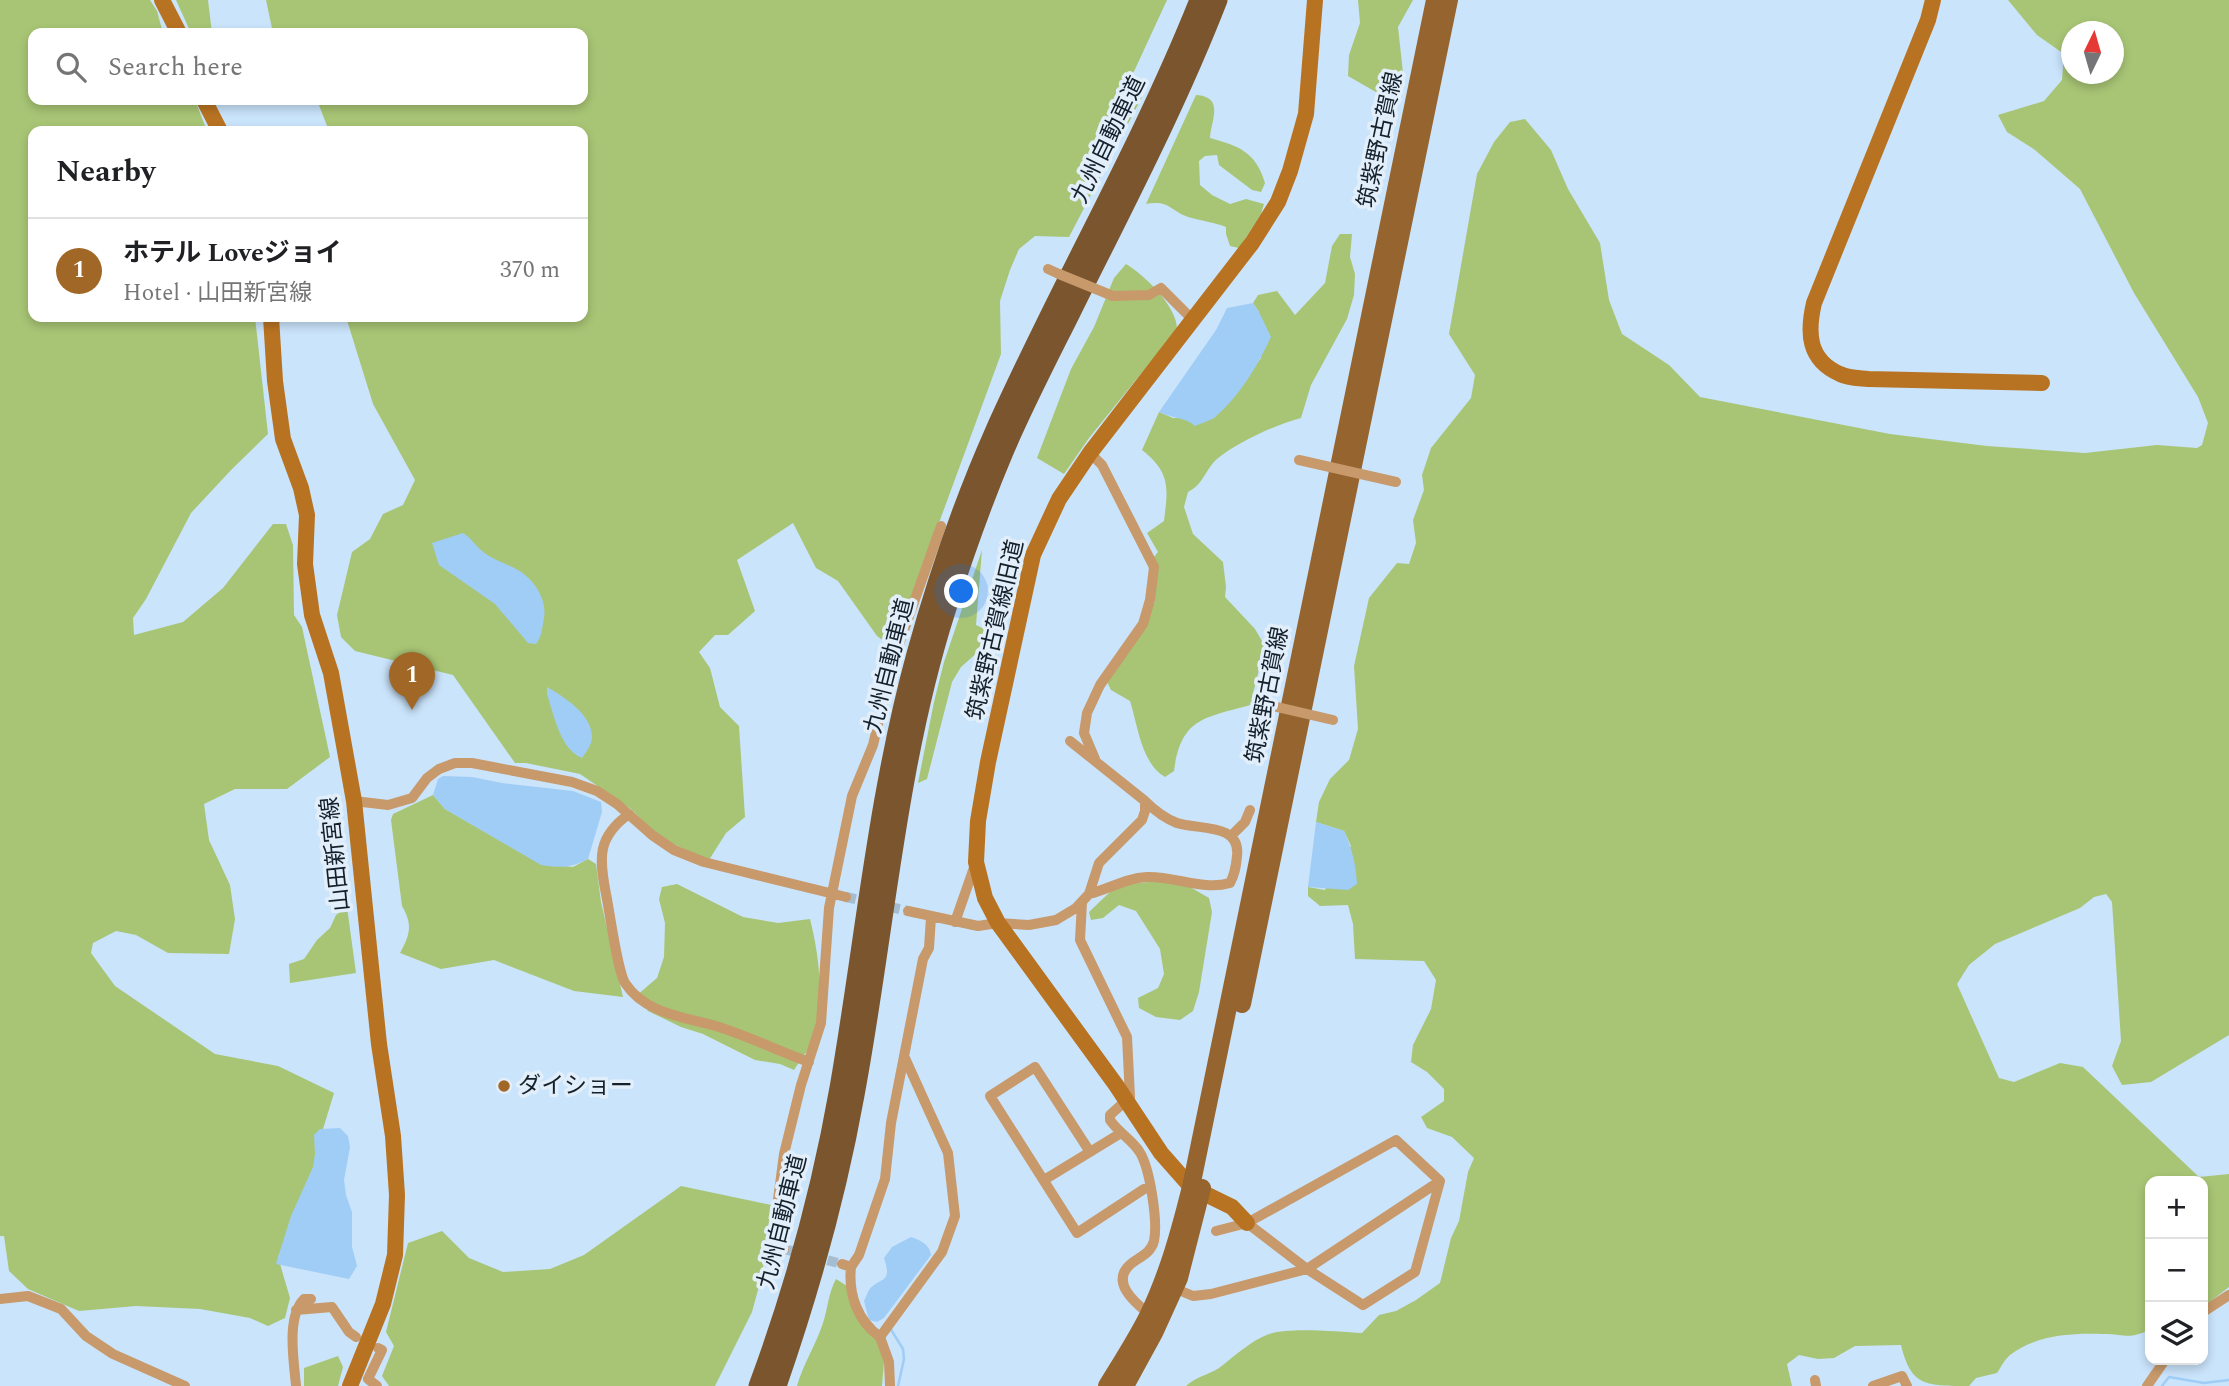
<!DOCTYPE html>
<html lang="en">
<head>
<meta charset="utf-8">
<style>
  :root { --surface:#fff; --page:#f2f2f2; --text:#202124; --muted:#757577; --line:#e0e0e0; --accent:#a16726 }
  body { margin:0; font-family:Spectral,"Noto Sans JP",serif; background:var(--page); color:var(--text) }
  .controls { position:absolute; right:21px; bottom:21px; display:grid; overflow:hidden; border-radius:14px; box-shadow:0 4px 10px #0003 }
  .controls button { width:63px; height:63px; display:grid; place-items:center; padding:0; border:0; border-bottom:2px solid var(--line); background:var(--surface); color:var(--text); font:35px sans-serif }
  .compass { position:absolute; left:2061px; top:21px; width:63px; height:63px; border-radius:50%; background:var(--surface); box-shadow:0 4px 10px #0003; rotate:5deg }
  .you { position:absolute; left:962px; top:592px; width:24px; height:24px; margin:-18px; border:5px solid #fff; border-radius:50%; background:#1a73e8; box-shadow:0 0 0 10px #1a73e833 }
  .badge { display:grid; place-items:center; width:46px; height:46px; border-radius:50%; background:var(--accent); color:#fff; font-size:23px; font-weight:700 }
  .pin { position:absolute; translate:-50% -58px; filter:drop-shadow(0 2px 4px #0008) }
  .pin::after { content:''; position:absolute; top:37px; width:24px; height:21px; background:inherit; clip-path:polygon(0 0,100% 0,50% 100%) }
  .list { margin:0; padding:0; list-style:none }
  h2 { display:flex; justify-content:space-between; align-items:center; height:91px; margin:0; padding:0 28px; font-size:30px }
  h2 small { font-size:23px; font-weight:400; color:var(--muted) }
  .list li { display:grid; grid-template-columns:46px 1fr auto; gap:21px; align-items:center; box-sizing:border-box; height:105px; padding:0 28px; border-top:2px solid var(--line) }
  .list b { display:block; font-size:26px; white-space:nowrap }
  .list p { margin:0; font-size:23px; white-space:nowrap; color:var(--muted) }
  .list em { font-size:23px; font-style:normal; color:var(--muted) }
  .icon { flex:none; width:38px; height:38px; fill:none; stroke:currentColor; stroke-width:2; stroke-linecap:round; stroke-linejoin:round }
  .map { position:relative; flex:none; width:2229px; height:1386px; overflow:hidden }
  .search { position:absolute; background:var(--surface); box-shadow:0 4px 10px #0003; left:28px; top:28px; width:560px; height:77px; display:flex; align-items:center; gap:18px; box-sizing:border-box; padding:0 24px; border-radius:14px; color:var(--muted); font-size:26px }
  .panel { position:absolute; background:var(--surface); box-shadow:0 4px 10px #0003; left:28px; top:126px; width:560px; height:196px; border-radius:14px }
  .map>svg:first-child { display:block }
</style>
</head>
<body>
<div class="map">
<svg width="2229" height="1386" viewBox="0 0 2229 1386">
  <rect width="100%" height="100%" fill="#cae4fb"/>
  <!-- green -->
  <path fill="#a8c575" fill-rule="evenodd" d="M0,0H150L157,11L163,33H33V100H195L207,131H33V317H255L268,434L232,469L191,513L146,599L133,618L134,635L183,622L223,588L273,524H286L293,545L294,615L302,627L330,757L287,789H235L204,804L209,840L230,885L235,919L229,954L168,953L136,935L116,931L93,943L91,953L115,986L215,1054L278,1066L334,1093L320,1139L316,1193L295,1218L278,1257L290,1298L285,1318L268,1326L250,1318L200,1309L136,1306L79,1311L28,1289L9,1271L4,1236H0Z
    M176,0H208L212,33H191Z
    M266,0H1167L1131,78L1142,97L1069,237L1035,236L1019,249L1010,270L1000,301L1001,354L893,648L877,636L838,581L816,568L793,523L737,560L755,611L728,635H715L699,652L710,668L720,707L739,726L745,817L726,833L709,860L660,838L631,809L580,774L526,763H515L453,675L355,651L341,637L337,615L352,552L370,539L383,514L403,505L415,480L373,404L346,317H583V131H329L317,100H583V33H273Z
    M1358,0H1413L1398,27L1403,73L1397,98L1388,99L1348,76L1349,55L1360,23Z
    M2008,0H2229V1035L2151,1082L2122,1085L2112,1066L2121,1041L2112,902L2106,894L2094,897L2080,908L1995,944L1969,965L1957,984L1999,1078L2014,1082L2060,1063L2083,1067L2199,1177L2229,1174V1287L2203,1307V1181H2150V1330C2126,1340 2127,1334 2103,1334C2070,1333 2037,1335 2010,1355C2005,1359 2001,1367 1997,1373L1976,1378L1969,1386C1925,1386 1911,1386 1901,1345L1855,1346L1834,1358L1818,1359L1799,1355L1787,1364L1792,1386H1186C1195,1377 1208,1375 1219,1368C1235,1356 1250,1341 1269,1334C1291,1327 1338,1332 1362,1333L1379,1315L1396,1311L1416,1300L1440,1283L1451,1238L1459,1221L1468,1172L1474,1158L1452,1137L1427,1128L1421,1117L1444,1101V1089L1427,1072L1411,1062L1413,1045L1431,1009L1436,980L1424,961L1355,959L1353,924L1348,905L1320,906L1308,896V887L1325,890L1351,846L1344,831L1316,822L1319,802L1330,779L1349,760L1358,729L1354,666L1369,598L1397,563L1409,564L1416,543L1413,520L1424,490L1422,475L1431,448L1471,398L1475,375L1449,334L1477,174L1494,142L1510,122L1525,119L1551,150L1568,189L1600,243L1609,300L1622,334L1669,365L1700,397L1890,434L1987,446L2085,453L2157,445L2197,448L2202,445L2208,423L2198,397L2134,293L2080,189L2035,150L2007,132L1998,115L2044,101L2062,80L2064,54L2037,35ZM2072,32H2114V74H2072Z
    M1196,95C1225,97 1211,120 1210,138C1239,146 1256,152 1265,183L1261,192L1252,190L1219,165L1217,155L1205,156L1199,161L1200,185L1212,195L1230,204L1246,199L1264,204L1261,214L1239,248L1230,246L1226,234V227C1214,222 1201,221 1188,217C1169,210 1169,200 1146,204Z
    M1340,234H1352L1350,257L1355,274L1354,295L1347,319L1311,385L1301,418C1277,424 1236,443 1217,459C1205,470 1203,485 1188,492L1184,507L1193,534L1223,562L1226,587L1225,597L1255,629L1265,646L1250,705C1204,718 1181,718 1174,771L1165,777C1141,763 1138,726 1130,701L1111,690L1105,678L1155,602L1153,583L1148,564L1158,552L1147,533L1164,521C1168,488 1171,473 1142,450L1159,412L1173,418H1214L1236,392L1261,358L1259,312L1253,303L1258,295L1277,291L1295,315L1325,283L1332,246Z
    M1126,264C1144,275 1177,306 1177,329L1089,438L1064,474L1037,458L1071,369L1094,327L1114,278Z
    M982,550L976,625L989,631L979,651L961,667L952,682L927,779L918,783L934,702L944,662Z
    M433,795L445,809L541,864L573,867L588,859L596,864L601,902L623,997L574,991L494,960L441,969L400,953C410,935 413,925 402,906L391,820L393,814Z
    M1165,880L1190,887L1209,898L1212,912L1199,992L1193,1011L1180,1020L1156,1017L1139,1008L1138,998L1158,988L1164,974L1160,949L1136,911L1119,905L1103,918L1091,920L1089,912L1111,891L1131,884Z
    M677,884L743,917L778,923L810,919C819,954 824,997 815,1033C813,1045 801,1059 794,1070L780,1064L755,1060L703,1034L681,1027L648,1011L636,996L657,978L664,957L665,923L659,899L662,887Z
    M347,907L356,973L290,983L289,964L304,959L317,940L330,928L336,915Z
    M681,1186L771,1205L762,1275L752,1312L715,1386H389L382,1376L394,1346L386,1332L408,1243L442,1231L469,1258L503,1272L550,1269L584,1255Z
    M836,1279L847,1286L880,1343L884,1362L882,1386H797C803,1364 816,1345 823,1323C828,1308 828,1294 836,1279Z
    M338,1356L343,1367L338,1386H304V1368Z"/>
  <!-- water -->
  <path fill="#a0cdf6" d="M1253,303L1259,312L1271,337C1258,365 1239,397 1215,417C1210,421 1201,423 1195,426C1185,417 1171,418 1159,412L1216,330L1227,308Z
    M463,533C471,538 475,545 482,551C494,561 509,564 521,572C536,582 547,601 544,618C542,628 542,636 536,644L528,643L495,604L439,565L432,543Z
    M547,687C564,697 592,714 592,737C592,745 586,752 582,758C560,749 554,715 547,694Z
    M443,776L472,777L502,783L573,791L601,802L602,812L588,859C571,868 560,868 541,865L445,809L433,795L438,779Z
    M1316,822L1344,831C1352,848 1356,865 1357,884L1348,890L1308,887Z
    M340,1128L348,1136L350,1147L344,1180L346,1195L352,1212V1247L357,1266L349,1279L276,1264L291,1216L313,1167L315,1154L314,1135L320,1129Z
    M911,1237C921,1240 930,1245 931,1255L884,1318L877,1322L869,1320L864,1301C866,1297 867,1293 869,1290C880,1276 893,1285 884,1258L892,1247Z"/>
  <g fill="none" stroke-linecap="round" stroke-linejoin="round">
    <!-- stream -->
    <path stroke="#a0cdf6" stroke-width="2.5" d="M890,1328L903,1349L904,1359L898,1386
      M2162,1386L2169,1377L2204,1383L2229,1380"/>
    <!-- street-tunnel -->
    <path stroke="#a6bdd1" stroke-width="10" stroke-dasharray="10 5" stroke-linecap="butt" d="M846,897L908,911
      M784,1249L842,1264"/>
    <!-- street -->
    <path stroke="#c7996b" stroke-width="10" d="M1048,269L1059,274
      M1113,296L1149,295L1161,288L1192,319
      M1090,453L1102,465L1154,567L1150,600L1143,624L1100,685L1087,713L1084,733L1095,759
      M354,801L388,805L412,798L427,778L439,769L455,763H472L572,782L597,791L617,804L652,835L674,850L704,862L846,897
      M629,814C597,837 599,858 606,894C610,913 617,969 625,983C646,1015 686,1017 719,1027C750,1037 779,1051 809,1062
      M1231,836L1245,822L1250,810
      M1089,894C1109,889 1126,878 1147,877C1175,876 1203,891 1230,883C1235,874 1236,866 1237,856C1241,823 1199,830 1177,823C1164,818 1154,810 1145,801
      M1082,902L1080,940L1127,1037L1130,1097L1110,1115V1120C1118,1132 1132,1140 1139,1151C1150,1167 1158,1222 1154,1241C1151,1253 1140,1257 1132,1263C1109,1281 1134,1302 1149,1314
      M908,911L978,926L998,923L1029,925L1056,920L1076,908L1089,894L1099,863L1142,820L1145,811V801L1070,741
      M955,922L976,862
      M1090,1152L1035,1067L990,1096L1077,1233L1144,1189L1151,1187
      M1044,1180L1121,1133
      M1216,1231L1247,1223L1396,1140L1440,1181L1415,1272L1363,1305L1307,1269L1247,1223
      M784,1249L775,1245L773,1238L784,1154L801,1085L821,1023L829,908L852,796L873,745L893,661L941,526
      M842,1264L851,1267L859,1255L885,1179L891,1123L923,959L929,948L931,917
      M851,1267C848,1295 858,1321 880,1337
      M1174,1288L1193,1296L1211,1294L1307,1269L1440,1181
      M0,1299L28,1296L61,1309L86,1336L113,1354L185,1386
      M296,1310L332,1307L349,1332L356,1337
      M2203,1312L2229,1295
      M1815,1380L1816,1386
      M296,1386C294,1362 286,1317 304,1299H311
      M377,1386L368,1379L382,1350L378,1348
      M890,1386L889,1362L880,1337L942,1252L955,1216L948,1153L905,1058
      M1873,1386L1902,1376L1907,1386
      M2147,1386L2165,1360"/>
    <!-- secondary -->
    <path stroke="#b87322" stroke-width="16" d="M162,0L179,33
      M1933,0L1928,20L1814,303C1807,333 1808,360 1840,374C1848,378 1859,378 1868,379L2042,383
      M204,100L220,131
      M271,317L275,381L283,439L301,488L307,515L305,564L312,615L331,673L354,801L379,1044L393,1136L397,1195L395,1255L383,1304L350,1386
      M1247,1223L1232,1207L1191,1187L1161,1153L1116,1085L998,923L985,898L976,862L978,821L988,762L1033,555L1059,499L1090,453L1252,243L1278,202L1290,171L1306,114L1315,0"/>
    <!-- primary -->
    <path stroke="#95642f" stroke-width="18" d="M1242,1004L1449,0
      M1107,1386C1121,1363 1136,1340 1148,1316C1168,1275 1180,1231 1191,1187L1435,0
      M1125,1386L1154,1333L1179,1278L1202,1188"/>
    <!-- highway -->
    <path stroke="#7a552e" stroke-width="19" d="M758,1386C794,1289 821,1190 839,1088C864,944 877,796 916,654C937,578 962,504 994,432C1059,286 1140,148 1199,0
      M777,1386C810,1291 837,1195 855,1095C885,934 896,768 946,611C963,558 982,504 1004,452C1024,405 1048,359 1071,313C1122,210 1176,108 1218,0"/>
    <!-- street-bridge -->
    <path stroke="#c7996b" stroke-width="10" d="M1059,274L1113,296
      M1299,460L1396,482
      M1256,702L1333,720"/>
  </g>
  <!-- markers -->
  <circle fill="#a16726" stroke="#e2effb" stroke-width="2.5" cx="504" cy="1086" r="7"/>
  <g text-anchor="middle" dominant-baseline="central" stroke-width="7" stroke-linejoin="round" paint-order="stroke">
    <!-- street labels -->
    <g font-size="23" fill="#14202a" stroke="#e2effb">
      <text transform="translate(1109 140) rotate(-64)">九州自動車道</text>
      <text transform="translate(1381 140) rotate(-78)">筑紫野古賀線</text>
      <text transform="translate(996 630) rotate(-77)">筑紫野古賀線旧道</text>
      <text transform="translate(890 666) rotate(-76)">九州自動車道</text>
      <text transform="translate(1268 695) rotate(-79)">筑紫野古賀線</text>
      <text transform="translate(336 854) rotate(-96)">山田新宮線</text>
      <text transform="translate(783 1222) rotate(-76)">九州自動車道</text>
    </g>
    <!-- poi labels -->
    <g font-size="23" fill="#14202a" stroke="#e2effb" text-anchor="start">
      <text x="518" y="1086">ダイショー</text>
    </g>
  </g>
</svg>
<div class="controls">
<button>+</button>
<button>−</button>
<button><svg class="icon" aria-label="layers" viewBox="0 0 24 24"><path d="M12 4l9 5-9 5-9-5zM3 14l9 5 9-5"/></svg></button>
</div>
<svg class="compass" viewBox="-18 -18 36 36"><path d="M0-13l5 13h-10z" fill="#e53935"/><path d="M0 13l5-13h-10z" fill="#757577"/></svg>
<div class="you"></div>
<div class="pin badge" style="left:412px;top:710px">1</div>
<div class="search"><svg class="icon" aria-label="search" viewBox="0 0 24 24"><circle cx="10" cy="10" r="6"/><path d="M15 15l6 6"/></svg>Search here</div>
<section class="panel">
<h2>Nearby<small></small></h2>
<ul class="list">
<li><span class="badge">1</span><div><b>ホテル Loveジョイ</b><p>Hotel · 山田新宮線</p></div><em>370 m</em></li>
</ul>
</section>
</div>
</body>
</html>
